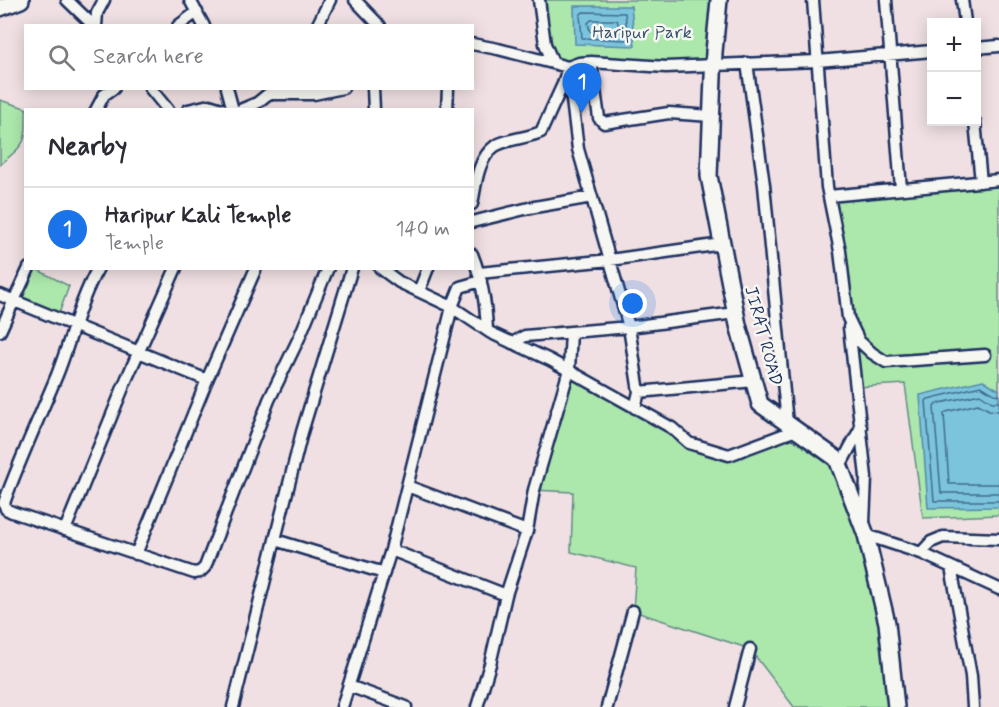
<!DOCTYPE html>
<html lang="en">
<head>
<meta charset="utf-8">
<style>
  :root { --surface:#fff; --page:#f7f7f7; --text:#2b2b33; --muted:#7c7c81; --line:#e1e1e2; --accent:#1a73e8 }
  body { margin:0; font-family:Mynerve,sans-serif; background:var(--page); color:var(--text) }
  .controls { position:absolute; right:18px; top:18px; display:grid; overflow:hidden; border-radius:0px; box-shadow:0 3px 15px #0003 }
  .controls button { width:54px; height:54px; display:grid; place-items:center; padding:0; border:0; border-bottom:2px solid var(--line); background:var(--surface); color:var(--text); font:30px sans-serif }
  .you { position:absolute; left:633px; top:304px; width:21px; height:21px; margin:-15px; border:4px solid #fff; border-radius:50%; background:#1a73e8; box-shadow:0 0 0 9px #1a73e833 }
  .badge { display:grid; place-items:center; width:39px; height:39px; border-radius:50%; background:var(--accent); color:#fff; font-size:20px; font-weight:700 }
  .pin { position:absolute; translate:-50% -50px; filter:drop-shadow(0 2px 3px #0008) }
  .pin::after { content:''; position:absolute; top:32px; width:21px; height:18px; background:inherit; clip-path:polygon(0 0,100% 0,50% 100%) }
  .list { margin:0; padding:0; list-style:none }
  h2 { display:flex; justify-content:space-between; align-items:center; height:78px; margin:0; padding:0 24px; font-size:26px }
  h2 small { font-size:20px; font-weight:400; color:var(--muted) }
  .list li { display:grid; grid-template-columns:39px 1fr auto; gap:18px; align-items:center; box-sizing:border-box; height:84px; padding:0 24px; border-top:2px solid var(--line) }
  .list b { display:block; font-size:22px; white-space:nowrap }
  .list p { margin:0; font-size:20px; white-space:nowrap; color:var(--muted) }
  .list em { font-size:20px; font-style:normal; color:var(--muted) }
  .icon { flex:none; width:33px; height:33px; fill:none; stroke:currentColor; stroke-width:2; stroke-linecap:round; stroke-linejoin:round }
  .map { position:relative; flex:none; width:999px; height:707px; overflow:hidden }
  .search { position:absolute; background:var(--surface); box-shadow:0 3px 15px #0003; left:24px; top:24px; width:450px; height:66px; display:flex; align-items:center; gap:15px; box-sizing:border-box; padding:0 21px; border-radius:0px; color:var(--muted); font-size:22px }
  .panel { position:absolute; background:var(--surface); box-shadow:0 3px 15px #0003; left:24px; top:108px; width:450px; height:162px; border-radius:0px }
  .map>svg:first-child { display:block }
</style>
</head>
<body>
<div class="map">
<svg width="999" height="707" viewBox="0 0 999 707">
  <rect width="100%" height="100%" fill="#f0e0e3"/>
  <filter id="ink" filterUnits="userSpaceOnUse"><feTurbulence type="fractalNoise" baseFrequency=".0167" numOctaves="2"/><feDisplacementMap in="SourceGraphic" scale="12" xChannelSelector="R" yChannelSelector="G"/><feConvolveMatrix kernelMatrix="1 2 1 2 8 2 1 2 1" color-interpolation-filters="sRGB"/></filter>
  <g filter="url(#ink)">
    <!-- green -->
    <path fill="#ace7ac" stroke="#648b85" stroke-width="1.5" d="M539,0H719L713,64L591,62L595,95L585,99L571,93L568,67L553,63Z
      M0,100L28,109L26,110C26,145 27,141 0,165Z
      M999,180V515L923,518L905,384L857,387L829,196Z
      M29,269H36L69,286L57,319L13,301Z
      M569,370L689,443L729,455L796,430L837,459L864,526L896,707H794L750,649L633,611L636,568L571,552L573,492L534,490Z"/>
    <!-- water -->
    <path fill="#7bc4db" stroke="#5588a9" stroke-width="1.5" d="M574,6H631L635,46L575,44Z
      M983,380L999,390V507L928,508L920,395Z"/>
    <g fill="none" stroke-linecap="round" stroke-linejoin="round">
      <!-- shore -->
      <path stroke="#416b90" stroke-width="1.5" d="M583,12L625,13L628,39L625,40L582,38L580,15Z
        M591,20H617L620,30L617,32L590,31L588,23Z
        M999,395L994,394L981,386L928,399L926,401L934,501H999
        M999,402H992L980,394L936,404L934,407L941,493H999
        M999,411L989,410L978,404L946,412L944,414L949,484H999"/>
      <!-- minor casing -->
      <g stroke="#1b2f5e" stroke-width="15">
        <path id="minor" d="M67,0L94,26
          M190,0L204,26
          M355,0L380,26
          M539,0L545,44L553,63
          M813,0L827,187L840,251L848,318L859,341L872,353L886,362L985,355
          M886,0L901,189
          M962,0L965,22
          M96,26L97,13L104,0
          M178,26L197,12
          M317,26L330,0
          M472,44L498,49L568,67L578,149L629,327L639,392L635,408
          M976,48L999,46
          M591,62L599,118L604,123L669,113L711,116
          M747,63L764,185L787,423
          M150,88L168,110
          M227,88L233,110
          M373,88L374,110
          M96,110L104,95L114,88
          M188,110L209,105L225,110
          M240,110L257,103L268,94H314L343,88
          M447,110L448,88
          M975,122L981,182
          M829,196L999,180
          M472,204C476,185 477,159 495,146C506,139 528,138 541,132L563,84L568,67L579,63L591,62L666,67L818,61L932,51
          M472,222L529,208L592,197
          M472,254C482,279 486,304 487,330
          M98,268C79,302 71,340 57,375C39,418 20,459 4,503L6,509L12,512L194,573L200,572L205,567L269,400L299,338L328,268
          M380,268L399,282L452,307L491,333L550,360L672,428L689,443L729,455L796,430
          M479,273L610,260L722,244
          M419,291L428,268
          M0,295L207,380
          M849,327L866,477L864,523
          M0,331L29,268
          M512,343L525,336L629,327L735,313
          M639,392L754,381
          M840,466L861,427
          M407,486L527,531
          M65,530L127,378L176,268
          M866,535L921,553L999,589
          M275,540L384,573
          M391,550L506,595
          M921,553L931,542L943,537L999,539
          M136,554L207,380L256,268
          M951,567L971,676L973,707
          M349,686L406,707
          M233,707L302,432L352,268
          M342,707L391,550L452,307L460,287L481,281
          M477,707L490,664L506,595L527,531L534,490L569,370L571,332
          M607,707L633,611
          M735,707L750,649"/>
      </g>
      <!-- secondary casing -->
      <g stroke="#1b2f5e" stroke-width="20">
        <path id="secondary" d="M719,0L714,52L709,176L738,325L760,404L837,459L866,535L887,623L896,707
          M0,8L21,0"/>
      </g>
      <!-- minor -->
      <use href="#minor" stroke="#f6f6f2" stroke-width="10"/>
      <!-- secondary -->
      <use href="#secondary" stroke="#f6f6f2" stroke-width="15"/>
    </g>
  </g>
  <g text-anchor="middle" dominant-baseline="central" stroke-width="5" stroke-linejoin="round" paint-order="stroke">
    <!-- park labels -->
    <g font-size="18" fill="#38546e" stroke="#f6f6f2">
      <text x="642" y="33">Haripur Park</text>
    </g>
    <!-- street labels -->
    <g font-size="18" fill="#1b2f5e" stroke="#f6f6f2">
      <text transform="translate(763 336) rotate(75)">JIRAT ROAD</text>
    </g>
  </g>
</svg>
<div class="controls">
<button>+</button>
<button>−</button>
</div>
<div class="you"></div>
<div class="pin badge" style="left:582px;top:113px">1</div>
<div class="search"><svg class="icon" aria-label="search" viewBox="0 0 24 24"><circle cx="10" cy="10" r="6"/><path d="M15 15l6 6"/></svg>Search here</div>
<section class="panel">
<h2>Nearby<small></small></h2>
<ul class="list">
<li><span class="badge">1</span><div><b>Haripur Kali Temple</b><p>Temple</p></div><em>140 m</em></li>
</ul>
</section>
</div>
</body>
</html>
